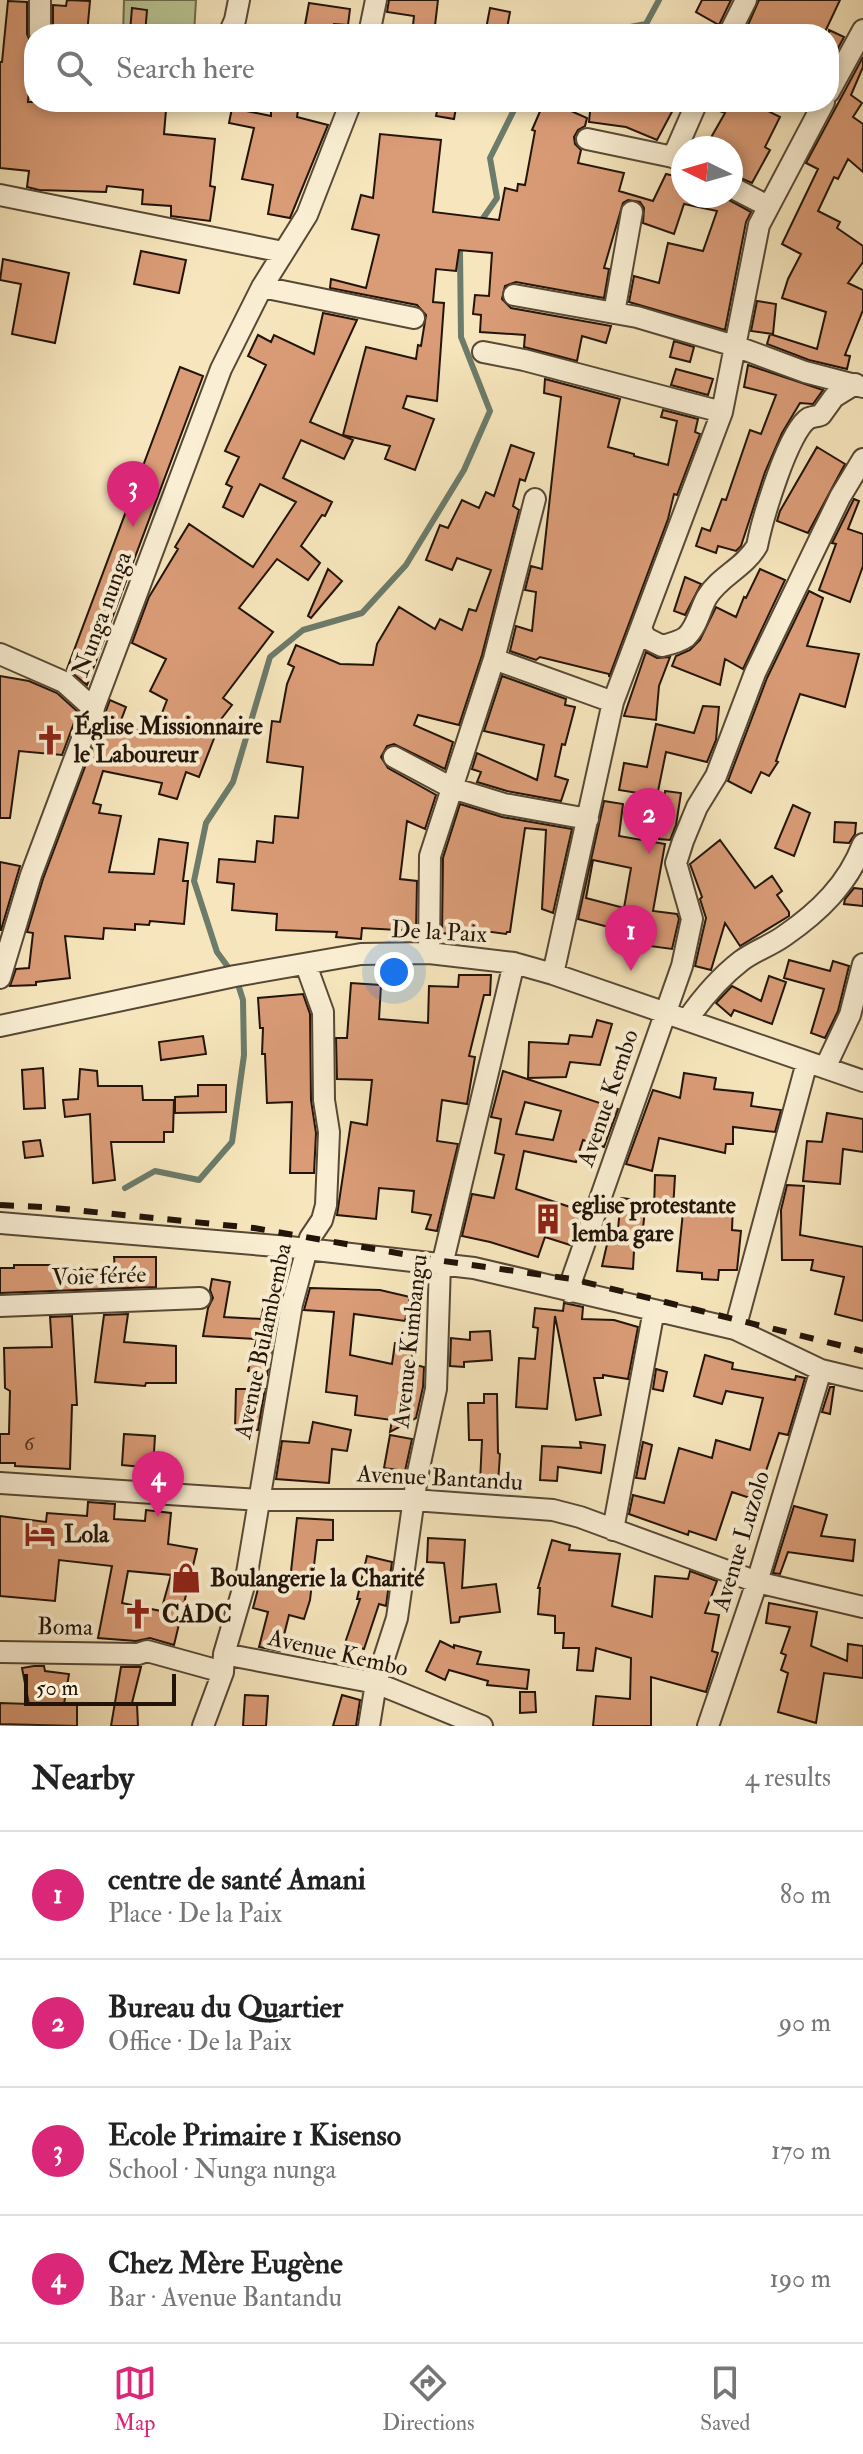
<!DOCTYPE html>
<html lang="en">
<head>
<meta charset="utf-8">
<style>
  :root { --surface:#fff; --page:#f2f2f2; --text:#222; --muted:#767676; --line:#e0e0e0; --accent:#db2777 }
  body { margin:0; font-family:"IM FELL Double Pica",serif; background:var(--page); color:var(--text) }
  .compass { position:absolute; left:671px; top:136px; width:72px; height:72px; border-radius:50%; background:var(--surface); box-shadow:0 4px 12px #0003; rotate:275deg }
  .scale { position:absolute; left:24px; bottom:20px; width:152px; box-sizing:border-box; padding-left:8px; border:4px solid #221409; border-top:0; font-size:22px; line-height:28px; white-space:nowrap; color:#221409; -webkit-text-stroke:6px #faefd4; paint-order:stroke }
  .you { position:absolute; left:394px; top:972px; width:28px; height:28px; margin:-20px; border:6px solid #fff; border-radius:50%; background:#1a73e8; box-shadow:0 0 0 12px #1a73e833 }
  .badge { display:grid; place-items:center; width:52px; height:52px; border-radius:50%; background:var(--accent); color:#fff; font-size:26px; font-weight:700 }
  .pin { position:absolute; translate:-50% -66px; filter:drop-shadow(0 2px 4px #0008) }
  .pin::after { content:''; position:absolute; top:42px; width:28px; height:24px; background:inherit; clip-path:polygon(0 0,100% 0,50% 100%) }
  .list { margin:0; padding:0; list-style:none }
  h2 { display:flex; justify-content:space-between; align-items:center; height:104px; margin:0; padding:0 32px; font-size:34px }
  h2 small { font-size:26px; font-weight:400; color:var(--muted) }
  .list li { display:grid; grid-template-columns:52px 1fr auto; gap:24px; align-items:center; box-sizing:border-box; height:128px; padding:0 32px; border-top:2px solid var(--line) }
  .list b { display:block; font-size:30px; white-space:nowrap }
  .list p { margin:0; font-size:26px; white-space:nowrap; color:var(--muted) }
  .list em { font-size:26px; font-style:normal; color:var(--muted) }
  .icon { flex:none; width:44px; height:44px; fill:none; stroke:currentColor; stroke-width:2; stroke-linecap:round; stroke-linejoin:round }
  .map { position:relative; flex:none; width:863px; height:1726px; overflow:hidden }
  .search { position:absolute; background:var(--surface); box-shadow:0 4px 12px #0003; left:24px; right:24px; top:24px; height:88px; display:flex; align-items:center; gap:20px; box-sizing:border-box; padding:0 28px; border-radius:32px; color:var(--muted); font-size:30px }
  .sheet { height:616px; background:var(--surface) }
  nav { display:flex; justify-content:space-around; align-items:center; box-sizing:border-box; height:112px; border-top:2px solid var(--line); background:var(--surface); font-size:22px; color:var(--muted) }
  nav a { display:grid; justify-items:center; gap:4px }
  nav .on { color:var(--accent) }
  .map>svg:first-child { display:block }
</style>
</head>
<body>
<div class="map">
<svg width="863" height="1726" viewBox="0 0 863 1726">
  <rect width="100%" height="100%" fill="#f7e6bd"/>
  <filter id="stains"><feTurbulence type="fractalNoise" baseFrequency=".0025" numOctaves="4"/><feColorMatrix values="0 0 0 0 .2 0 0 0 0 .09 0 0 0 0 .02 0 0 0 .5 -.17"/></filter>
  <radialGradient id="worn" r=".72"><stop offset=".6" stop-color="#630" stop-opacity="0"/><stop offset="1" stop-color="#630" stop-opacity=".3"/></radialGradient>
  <!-- green -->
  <path fill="#b9c694" stroke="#6e6d4e" stroke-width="2" d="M124,0H196L194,34H123Z"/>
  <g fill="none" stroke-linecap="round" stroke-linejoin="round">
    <!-- stream -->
    <path stroke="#6c7b6a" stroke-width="6" d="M593,34L646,24L659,0
      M479,224L497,198L490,158L518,102
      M231,971L217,952L194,881L206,823L233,782L270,657L303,630L362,613L406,565L464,470L490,411L461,337L460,251L466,243
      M125,1188L155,1171L199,1180L232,1142L244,1055L243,1000L237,981"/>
  </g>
  <!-- building -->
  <path fill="#da9c77" stroke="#221409" stroke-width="2" fill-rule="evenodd" d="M67,0L90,1L87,34H53V5L66,6Z
    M389,0H438L434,34H412L414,16L387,12Z
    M702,0H731L719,25L696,12Z
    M759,0H840L824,34H744Z
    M8,1L27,2V34L31,43V64L28,102H93L166,110L164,134L215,139L210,186L215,187L210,221L171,216V206L142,204L143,190L107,186L106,192L39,190L27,187L29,171L0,168V62H2Z
    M309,3L350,9L348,25L334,24L333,30L305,25Z
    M132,8L147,10L145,34L130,32Z
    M490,8L510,12L506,34H485Z
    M829,30L844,37L829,65Z
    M863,57V67L851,95L862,103L853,117L863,124V172L848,159L838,179L834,177L818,211L840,222L837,228L863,246V262L848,283L863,290V310L845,355L850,356L847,369L809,360L767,344L770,334L817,349L826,312L782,298L788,279L801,254L782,244L818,169L806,163Z
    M439,102H457L454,119L436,116Z
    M544,102H551L587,118L585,126L578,130L574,137L575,144L581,150L578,163L624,173L619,191L653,201L666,174L683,178V196H722L751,212L746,222L725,330L629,302L634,276L659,283L668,243L703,251L717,211L684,204L674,234L643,223L644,208L640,202L628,200L623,203L604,268L609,269L604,298L516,282L505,286L502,299L511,308L611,326L606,343L582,336L577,361L524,347L525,335L480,332L481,315L473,314L475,295L489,296L492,253L459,250L456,271L436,269L433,302L444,303L437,401L407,396L403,408L434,419L415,470L385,459L390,446L343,435L366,347L416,359L418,345L421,346L426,315L417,305L330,288L331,279L366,288L379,235L352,229L361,195L373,198L380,134L441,140L433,212L499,220L505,188L517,191L518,184L525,185L535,131L532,130Z
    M591,102H640L674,108L657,140L626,127L589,122Z
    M710,102H750L780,117L765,147L770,150L752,183L731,174V148H705L725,113L709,107Z
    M271,107L298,110L297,117L328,125L290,218L268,214L273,185L242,179L254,128L229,123L232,108L271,116Z
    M141,251L186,260L179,293L134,284Z
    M3,259L69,273L55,343L12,334L21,284L0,280Z
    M757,301L776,304L773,334L751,331Z
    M323,313L357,320L310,422L353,440L344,459L301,440L283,478L332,502L325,516L322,515L301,546L320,563L308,580L277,559L239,608L273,632L223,698L232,705L222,718L199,777L186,772L177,799L159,794L162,783L103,771L93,803L101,805L99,813L121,816L109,872L154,874L159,839L188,843L183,881H188L184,924L150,921L149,925L135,924V930L104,928L103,939L65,936L70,978L36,982V985L10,986L16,969L29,968L33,933L27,932L43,879L110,700L126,707L120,723L153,736L167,700L150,691L166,659L132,643L149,597L178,549L175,547L189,524L253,567L296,502L260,484L243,517L223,507L232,487L226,484L239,457L225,451L266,365L248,356L258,335L271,342L274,335L314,354Z
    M674,341L694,347L690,362L670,357Z
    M748,365L823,390L813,404L800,403L782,433L765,472L741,546L736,551L718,546L716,553L696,546L702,528L710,531L722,499L726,500L750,430L761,434L776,395L744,387Z
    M180,367L203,376L87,685L67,669Z
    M676,369L713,379L708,395L671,385Z
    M545,379L620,399L608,447L634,454V456L668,465L677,421L661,417L663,410L698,419L695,432L700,434L677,495L674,494L668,519L609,677V674L540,657L536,660L510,651L516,626L532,631L536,592L525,590L531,566L542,569L561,397L544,393Z
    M511,445L534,453L525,481L520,479L513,506L519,510L482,655L459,725L418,715L414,725L453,742L445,769L394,744L387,746L381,757L388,768L436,795L425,829L407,821L400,879L417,881L416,931L362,928L361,939L336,937L337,932L276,930L277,914L232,910L234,884L217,882L219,859L255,862L257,841L273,843L275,816L298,818L303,767L267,762L272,721L280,722L287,684L294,667L288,664L296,645L340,664L373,665L377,644L399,607L435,629L440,619L462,630L469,609L476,611L491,570L457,558L452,570L426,560L440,525L448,528L462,500L479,508L486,492L494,496Z
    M817,447L845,464L808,533L777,521L780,511Z
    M854,499L859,501L848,529L863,534V566L850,602L819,590L836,544L832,543Z
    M328,569L342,581L311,618L308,616Z
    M760,569L785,580L743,669L725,659L720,685L672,666L676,656L690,650L700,640L716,607L736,617L744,597L746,598Z
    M685,577L701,584L685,615L674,611Z
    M809,591L823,598L807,646L859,654L845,707L800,694L776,761L778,762L769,776L761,772L751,793L728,781L767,678Z
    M646,652L657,658L670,657L659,686L656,720L624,716Z
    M0,676L29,681L57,693L78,712L62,755L19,751L10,818H0Z
    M502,676L566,699L565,705L575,707L565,745L562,744L555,776L568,780L561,801L507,791L477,782L481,772L472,769L477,753L537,780L544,745L484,731Z
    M703,706L719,707L716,740L707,762L666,752L657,796L619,790L624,763L647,767L656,724L694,733Z
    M665,791L681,793L676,825L670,840L659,839Z
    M604,801L623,804L619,836L665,844L653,911L677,914L679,919L672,949L642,945L643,936L578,919ZM593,860L631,868L624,908L586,898Z
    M460,804L502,817L572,829L553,913L542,909L546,830L525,828L510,932H507L506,934L477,930L474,931L473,937L442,933L443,858Z
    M793,805L810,813L794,856L775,848Z
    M835,822L856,823L855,834L849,843L834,842Z
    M720,840L755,888L772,876L782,891L777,895L789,912V916L740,946L725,923L711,970L695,966L706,918L700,899L702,897L690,864Z
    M0,862L20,866L1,930H0Z
    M854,888L863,889V906L844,904L845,899Z
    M789,960L830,971L833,961L849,966L838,1011L825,1038L811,1033L824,989L784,978Z
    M459,975H491L490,995H484L469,1056L475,1057L467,1104L442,1100L437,1141L458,1144L437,1231L426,1229L431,1215L412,1212L414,1191L379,1188L376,1219L337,1215L351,1122L367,1125L372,1080L337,1079L336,1038H347L351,983L381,985L379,1019L428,1023L429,986L458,987Z
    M769,976L786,982L772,1024L734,1010L731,1016L716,1003L732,986L761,1001Z
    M303,994L310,1014L311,1100L316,1133L314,1173H290L292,1102L267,1103L265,1054H262L263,1028H260L258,998Z
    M597,1020L612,1024L600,1065L570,1062L566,1077L528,1078L529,1042L568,1044L570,1035L592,1037Z
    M203,1036L206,1054L161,1060L159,1042Z
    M43,1068L45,1108L24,1109L22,1070Z
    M80,1069L97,1071L98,1086H142L143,1100H174L173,1132H164V1142H111L115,1180L93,1183L90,1114L65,1117L63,1100L78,1099Z
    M503,1071L618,1109L604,1147L583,1140L576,1162L524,1151L516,1189L582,1211L570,1245L545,1237L538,1257L490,1242L462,1236L472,1194L494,1198L504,1155L495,1153L501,1119L491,1117ZM525,1102L561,1111L553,1140L516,1134Z
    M684,1073L716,1078L714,1089L753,1093L751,1106L781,1110L775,1132L733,1127V1144H726L725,1153L659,1138L652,1171L626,1164L653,1090L680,1098Z
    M198,1085H226V1112L175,1113V1097L198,1096Z
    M827,1113L863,1119V1152L843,1149L840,1184L803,1181L807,1141L822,1142Z
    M40,1140L43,1156L25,1158L23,1142Z
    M655,1175L675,1176L673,1210H654Z
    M787,1185L804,1186L800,1235L863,1247V1321L835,1314L844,1277L811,1270L813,1260H782L781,1210Z
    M621,1198L646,1201L643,1228H641L634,1251L633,1269L602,1266L611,1227L618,1229Z
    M684,1202L733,1205L732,1230L741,1231L737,1270H719L718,1280L702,1279V1273L677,1271Z
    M114,1257H156V1287L0,1293V1268H14V1265H52L53,1271L115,1269Z
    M212,1279L230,1282L224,1317L261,1319L263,1309L277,1313L267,1375L248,1371L257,1339L203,1336L208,1308L213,1298L210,1290Z
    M310,1288L380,1290L410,1297L405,1321L354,1314L350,1355L392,1364L395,1343L414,1345L411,1364L424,1367L423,1387L416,1418L390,1432L392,1420L355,1415L357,1396L326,1392L334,1312L304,1310Z
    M564,1303L583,1307L582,1319L614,1320L638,1327L628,1379L603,1375V1378H594L601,1415L576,1420L555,1316L547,1409L516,1407L519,1358L535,1359L538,1328L533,1327L535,1308L563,1311Z
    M128,1314L124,1342L176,1346V1383H146L145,1386L95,1382L104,1315Z
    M72,1316L77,1405H72L70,1469L15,1466V1463H0V1434H9L10,1391L5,1388L4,1348L52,1347L50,1317Z
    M490,1331L492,1360L464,1362V1367L450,1366L451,1338L470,1340V1332Z
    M705,1355L733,1363L732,1369L795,1380L796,1376L805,1378L788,1435L779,1433L756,1500L732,1492L716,1540L689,1531L688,1535L629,1514L633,1495L664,1503L679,1448L712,1458L716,1440L750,1450L763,1398L726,1391L722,1404L694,1396Z
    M656,1369L667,1372L663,1391L653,1389Z
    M830,1387H834L830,1414L822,1412Z
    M236,1389H265L258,1430L235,1429Z
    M484,1394H497L498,1453L500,1454L498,1483L480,1482L482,1440H469L468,1403H484Z
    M313,1422L351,1430L347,1451L332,1449L329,1483L276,1479L282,1441L309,1443Z
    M124,1434L155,1436L153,1468L122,1465Z
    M390,1435L412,1439L405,1471L384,1468Z
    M580,1442L605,1445L601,1473L558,1467L557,1481L540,1480L542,1446L581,1448Z
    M643,1442L652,1445L645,1479L636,1478Z
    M88,1502L115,1504L114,1519L145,1521L146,1510L171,1513L168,1544L197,1549L174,1645L150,1638L136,1641L98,1638L112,1566L59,1560L55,1601L0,1596V1516L46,1522L47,1513L87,1516ZM128,1571L171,1575L161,1611L122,1603Z
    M794,1506L827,1515L821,1536L855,1540L853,1561L788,1552L780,1574L773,1573Z
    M297,1518L333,1520V1540H317L310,1600L304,1619L289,1615L280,1651L259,1647L268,1612L253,1608L260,1581L289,1589Z
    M428,1538L465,1540L462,1588L496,1584L500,1612L460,1617L459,1622L451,1623L444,1563L427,1562Z
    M552,1540L570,1545L569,1550L620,1554L612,1606L652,1617L655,1576L688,1579L690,1571L717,1581L705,1613L719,1615L712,1651L718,1653L706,1692L651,1677V1726H593L596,1696L630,1699L631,1658L596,1648L593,1671L577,1670L579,1648H563L564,1633H555V1616L538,1614L540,1588H538Z
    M367,1556L392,1562L386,1606L379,1604L364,1649L345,1643L360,1599H357Z
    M769,1603L817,1612L811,1646L847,1661L848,1644L863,1646V1678L824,1673L816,1723L778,1712L788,1673L781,1670L786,1655L781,1653L790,1627L766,1623Z
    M440,1641L454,1648V1645L481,1652L477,1664L529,1670L527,1689L487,1685L488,1681L449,1670L445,1680L426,1671Z
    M34,1666H44L45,1671L69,1674L64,1704H77V1726L0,1724V1703L29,1704L22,1668Z
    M121,1667H141L132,1703L137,1704L138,1726H111Z
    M520,1692H535L536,1712L520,1713Z
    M245,1695L268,1696L266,1726H243Z
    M342,1695L360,1700L356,1726H333Z"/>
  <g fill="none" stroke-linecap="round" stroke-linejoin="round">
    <!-- minor casing -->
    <g stroke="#574836" stroke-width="24">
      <path id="minor" d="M40,34V0
        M229,34L235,20L239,0
        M369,34L376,0
        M729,34L746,0
        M829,92L863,30
        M587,139L673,157L683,162
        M673,157L697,102
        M731,187L768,206
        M0,195L283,252
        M262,287L414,318
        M514,295L637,317L735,346L805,372L863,387
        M614,313L632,212
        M483,352L524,360L722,412
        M641,629L646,638L662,646C670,644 679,642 686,637C697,627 700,609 707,597C720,576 744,568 757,546C762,521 788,430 809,418C811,417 819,416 821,415L834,397L855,384
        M0,654L64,682L94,709
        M494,659L613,702
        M394,757L452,788L504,804L588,819
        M429,953L430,856L494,659L535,499
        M553,974L613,702L722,412L759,225L824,102
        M0,978L31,875L221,369L262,287L307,215L351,102
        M687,1020C703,997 719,978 741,961C754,951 770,946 784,936C819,912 848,884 863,844
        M0,1026L235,976L361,954L429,953L514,963L553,974L863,1081
        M825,1068L850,1015L863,964
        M0,1223L289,1247L474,1268L735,1329L821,1370L863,1380
        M570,1292L572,1279L682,966L692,919L676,863L683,841L697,807L716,776L755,673L840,497L863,459
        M0,1306L200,1298
        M735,1329L807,1062
        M0,1483L259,1500H413L553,1510L580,1517L757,1582L863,1607
        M613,1530L654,1310
        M0,1652L138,1654L147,1651L223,1672
        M224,1654L376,1683L482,1726
        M203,1726L223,1672L224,1654L246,1579L292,1304L310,1238L322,1220L326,1205L329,1132L324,1100L323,1012L306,965
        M369,1726L376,1683L397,1618L417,1477L436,1389L440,1264L443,1261L514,963
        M708,1726L757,1582L821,1370"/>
    </g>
    <!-- minor -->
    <use href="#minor" stroke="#faefd4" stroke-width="20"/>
    <!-- rail -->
    <path stroke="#221409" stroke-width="6" stroke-dasharray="14 14" stroke-linecap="butt" d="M0,1205L44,1207L254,1228L443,1261L572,1279L863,1351"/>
  </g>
  <!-- icons -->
  <defs>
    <g id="church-bare" transform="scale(2.4)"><path d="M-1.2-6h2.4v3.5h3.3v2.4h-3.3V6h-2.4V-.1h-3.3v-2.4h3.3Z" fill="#8f2418" stroke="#faefd4" stroke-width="2.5" paint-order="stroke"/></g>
    <g id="building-bare" transform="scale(2.4)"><path d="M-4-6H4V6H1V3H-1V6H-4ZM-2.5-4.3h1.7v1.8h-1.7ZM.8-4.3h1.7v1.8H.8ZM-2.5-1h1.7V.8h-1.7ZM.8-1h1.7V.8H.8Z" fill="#8f2418" stroke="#faefd4" stroke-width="2.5" paint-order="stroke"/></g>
    <g id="hotel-bare" transform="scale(2.4)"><path d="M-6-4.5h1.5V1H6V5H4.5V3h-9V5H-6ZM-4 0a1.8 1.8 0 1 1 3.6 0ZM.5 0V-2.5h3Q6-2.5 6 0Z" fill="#8f2418" stroke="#faefd4" stroke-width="2.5" paint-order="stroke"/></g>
    <g id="shop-bare" transform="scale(2.4)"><path d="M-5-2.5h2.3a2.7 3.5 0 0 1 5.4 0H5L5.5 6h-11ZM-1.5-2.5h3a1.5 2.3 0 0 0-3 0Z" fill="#8f2418" stroke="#faefd4" stroke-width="2.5" paint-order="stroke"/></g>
  </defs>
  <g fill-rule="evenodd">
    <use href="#church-bare" x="50" y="740"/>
    <use href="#building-bare" x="548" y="1219"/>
    <use href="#hotel-bare" x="40" y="1534"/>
    <use href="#shop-bare" x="186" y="1578"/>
    <use href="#church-bare" x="138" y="1614"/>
  </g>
  <g text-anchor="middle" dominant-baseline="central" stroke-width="8" stroke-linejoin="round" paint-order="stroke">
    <!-- number labels -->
    <g font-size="20" fill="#503624">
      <text x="29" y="1443">6</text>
    </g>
    <!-- street labels -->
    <g font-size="24" fill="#221409" stroke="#faefd4">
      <text transform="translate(102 614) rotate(-70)">Nunga nunga</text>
      <text transform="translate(439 932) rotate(3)">De la Paix</text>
      <text transform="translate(608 1098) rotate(-71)">Avenue Kembo</text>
      <text transform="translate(99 1276) rotate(-2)">Voie férée</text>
      <text transform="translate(263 1341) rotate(-78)">Avenue Bulambemba</text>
      <text transform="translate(410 1341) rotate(-84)">Avenue Kimbangu</text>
      <text transform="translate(440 1478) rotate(3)">Avenue Bantandu</text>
      <text transform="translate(741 1541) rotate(-73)">Avenue Luzolo</text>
      <text transform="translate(65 1627) rotate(1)">Boma</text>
      <text transform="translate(338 1653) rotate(13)">Avenue Kembo</text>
    </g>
    <!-- poi labels -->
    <g font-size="24" font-weight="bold" fill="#221409" stroke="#faefd4" text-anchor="start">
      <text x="74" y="726">Église Missionnaire<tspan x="74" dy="28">le Laboureur</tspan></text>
      <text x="572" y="1205">eglise protestante<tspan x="572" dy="28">lemba gare</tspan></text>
      <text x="64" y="1534">Lola</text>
      <text x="210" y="1578">Boulangerie la Charité</text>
      <text x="162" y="1614">CADC</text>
    </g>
  </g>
  <rect width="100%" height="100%" filter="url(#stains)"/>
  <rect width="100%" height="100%" fill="url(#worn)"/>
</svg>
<svg class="compass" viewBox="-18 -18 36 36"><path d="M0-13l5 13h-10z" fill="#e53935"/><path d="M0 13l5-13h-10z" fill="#767676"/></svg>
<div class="scale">50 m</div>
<div class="you"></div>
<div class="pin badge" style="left:631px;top:971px">1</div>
<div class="pin badge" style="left:649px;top:854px">2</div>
<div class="pin badge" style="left:133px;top:527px">3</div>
<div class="pin badge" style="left:158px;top:1517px">4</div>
<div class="search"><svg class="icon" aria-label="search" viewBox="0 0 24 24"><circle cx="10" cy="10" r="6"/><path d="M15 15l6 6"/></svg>Search here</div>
</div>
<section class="sheet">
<h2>Nearby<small>4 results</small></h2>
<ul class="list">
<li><span class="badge">1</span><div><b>centre de santé Amani</b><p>Place · De la Paix</p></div><em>80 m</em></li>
<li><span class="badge">2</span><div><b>Bureau du Quartier</b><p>Office · De la Paix</p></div><em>90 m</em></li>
<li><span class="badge">3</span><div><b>Ecole Primaire 1 Kisenso</b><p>School · Nunga nunga</p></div><em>170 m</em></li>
<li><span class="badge">4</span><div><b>Chez Mère Eugène</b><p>Bar · Avenue Bantandu</p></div><em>190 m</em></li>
</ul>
</section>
<nav>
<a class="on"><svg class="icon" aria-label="map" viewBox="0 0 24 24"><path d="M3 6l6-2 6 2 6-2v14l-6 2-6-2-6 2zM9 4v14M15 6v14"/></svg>Map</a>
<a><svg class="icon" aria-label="directions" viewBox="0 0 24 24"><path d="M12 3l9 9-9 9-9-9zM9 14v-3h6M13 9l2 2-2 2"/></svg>Directions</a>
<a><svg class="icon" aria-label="saved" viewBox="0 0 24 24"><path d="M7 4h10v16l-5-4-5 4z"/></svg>Saved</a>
</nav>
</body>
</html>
